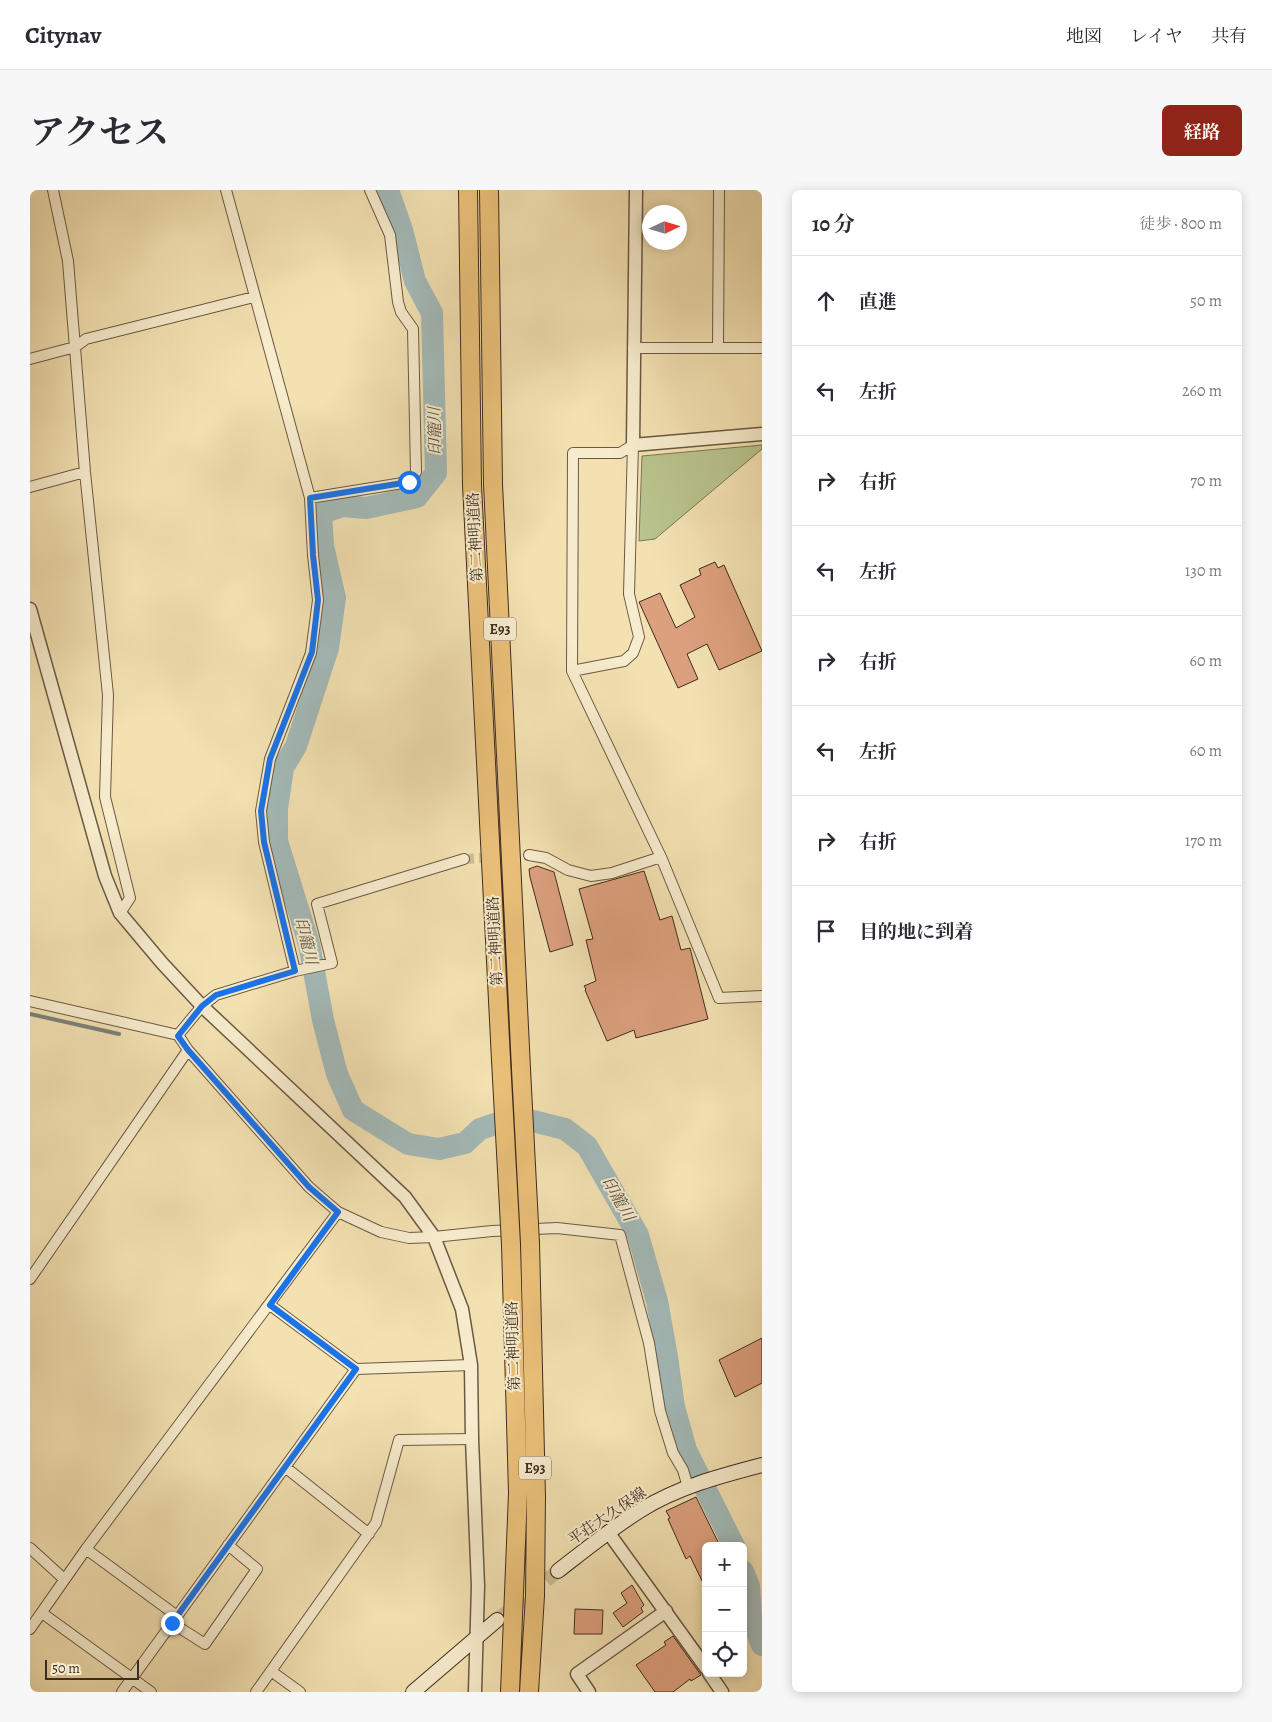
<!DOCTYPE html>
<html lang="ja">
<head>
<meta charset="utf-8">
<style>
  :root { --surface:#fff; --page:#f7f7f7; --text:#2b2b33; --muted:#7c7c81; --line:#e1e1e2; --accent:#8f2418 }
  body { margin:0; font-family:Alegreya,"Noto Serif JP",serif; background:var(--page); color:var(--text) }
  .controls { position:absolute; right:15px; bottom:15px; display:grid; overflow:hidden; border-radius:8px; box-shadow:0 2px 12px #0003 }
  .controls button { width:45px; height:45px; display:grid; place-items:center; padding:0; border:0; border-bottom:1px solid var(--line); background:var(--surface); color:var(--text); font:25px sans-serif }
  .compass { position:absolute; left:612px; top:15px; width:45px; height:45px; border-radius:50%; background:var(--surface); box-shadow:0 2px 12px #0003; rotate:86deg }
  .scale { position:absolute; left:15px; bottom:12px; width:94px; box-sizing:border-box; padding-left:5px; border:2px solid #3e2c1f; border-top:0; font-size:14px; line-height:18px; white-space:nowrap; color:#3e2c1f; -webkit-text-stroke:4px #f7eccd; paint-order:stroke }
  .stop { position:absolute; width:15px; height:15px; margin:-11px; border:4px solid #1a73e8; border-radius:50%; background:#fff }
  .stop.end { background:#1a73e8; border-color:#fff; box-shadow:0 1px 5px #0008 }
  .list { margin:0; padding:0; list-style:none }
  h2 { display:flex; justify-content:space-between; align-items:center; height:65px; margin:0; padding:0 20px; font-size:21px }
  h2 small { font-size:16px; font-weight:400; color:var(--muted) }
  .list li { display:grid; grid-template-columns:32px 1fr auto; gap:15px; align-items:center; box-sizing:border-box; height:90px; padding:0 20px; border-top:1px solid var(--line) }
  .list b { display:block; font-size:19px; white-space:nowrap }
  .list em { font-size:16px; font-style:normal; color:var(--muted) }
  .icon { flex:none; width:28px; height:28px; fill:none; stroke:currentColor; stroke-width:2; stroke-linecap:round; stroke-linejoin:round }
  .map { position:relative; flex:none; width:732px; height:1502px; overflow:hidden; border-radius:8px }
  header { display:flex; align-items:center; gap:30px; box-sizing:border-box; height:70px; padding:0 25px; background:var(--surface); border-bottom:1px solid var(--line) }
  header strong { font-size:24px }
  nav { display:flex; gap:28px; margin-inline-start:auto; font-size:18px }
  .intro { display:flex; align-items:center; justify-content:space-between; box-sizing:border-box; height:120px; padding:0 30px }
  h1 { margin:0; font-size:35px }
  .button { padding:12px 22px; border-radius:8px; background:var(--accent); color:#fff; font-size:18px; font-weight:700 }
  main { display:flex; gap:30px; padding:0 30px }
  aside { flex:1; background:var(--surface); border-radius:8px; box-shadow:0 2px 12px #0003 }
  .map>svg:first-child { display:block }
</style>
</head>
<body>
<header>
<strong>Citynav</strong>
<nav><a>地図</a><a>レイヤ</a><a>共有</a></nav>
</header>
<div class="intro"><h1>アクセス</h1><a class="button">経路</a></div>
<main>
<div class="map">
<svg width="732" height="1502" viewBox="0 0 732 1502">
  <rect width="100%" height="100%" fill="#f3e1b2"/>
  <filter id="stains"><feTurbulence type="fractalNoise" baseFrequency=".004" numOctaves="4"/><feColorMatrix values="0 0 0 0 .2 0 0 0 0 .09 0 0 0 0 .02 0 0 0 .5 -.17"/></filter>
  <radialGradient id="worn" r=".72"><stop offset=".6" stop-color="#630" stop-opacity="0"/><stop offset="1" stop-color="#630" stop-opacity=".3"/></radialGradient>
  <!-- green -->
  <path fill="#b9c38d" stroke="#7c7856" d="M732,255V259L625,349L609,351L612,266Z"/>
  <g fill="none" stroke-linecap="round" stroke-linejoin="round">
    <!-- stream -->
    <path stroke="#7b817b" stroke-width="4" d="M0,824L89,844"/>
    <!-- river -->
    <path stroke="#a3bab9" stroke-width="22" d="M358,0L372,40L385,91L402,123L406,283L387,307L336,318L313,316L291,323L293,356L305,408L298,458L266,556L253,578L247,618V651L279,754L293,830L307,884L323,920L378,954L409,959L435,953L450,939L465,934L503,931L535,939L557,956L608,1045L627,1111L637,1167L644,1217L656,1260L704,1356
      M713,1381L719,1396L721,1426L732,1455"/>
  </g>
  <!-- building -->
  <path fill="#dda07e" stroke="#3e2c1f" d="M685,372L688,378L694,375L732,461L689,480L677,454L657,464L668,489L648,498L609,412L630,403L646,438L665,427L650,395L671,385L669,379Z
    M507,676L524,682L543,755L520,762L500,687L499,679Z
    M614,681L630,730L642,726L651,760L660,758L678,829L606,848L604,840L577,851L555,800L556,799L554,796L566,791L556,750L563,749L549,699Z
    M732,1148V1193L705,1207L689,1170Z
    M666,1307L690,1356H676V1399L660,1366L656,1369L638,1329L640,1328L636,1321Z
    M602,1395L614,1415L611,1418L613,1422L593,1437L583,1423L597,1413L591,1403Z
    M545,1419L573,1420L572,1444H544Z
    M643,1446L671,1485L661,1491L660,1489L643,1502H625L606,1475L636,1455L634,1452Z"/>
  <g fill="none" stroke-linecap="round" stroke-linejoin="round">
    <!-- minor-tunnel -->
    <path stroke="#cfbd95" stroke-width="10" stroke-dasharray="10 5" stroke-linecap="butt" d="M434,669L499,665"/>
    <!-- secondary-tunnel -->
    <path stroke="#cfbd95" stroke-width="14" stroke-dasharray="14 7" stroke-linecap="butt" d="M467,1430L528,1381"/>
    <!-- minor casing -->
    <g stroke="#6b5944" stroke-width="12">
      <path id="minor" d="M23,0L38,71L55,282L78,505L75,607L100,708L90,723
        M196,0L280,308L283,365L288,410L281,463L240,569L231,621L234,652L265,781
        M603,158H732
        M688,158L689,0
        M0,169L45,157L56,149L224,107
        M603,255L590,263H543L542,481L631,667L689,808L732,806
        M0,297L55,282
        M280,308L379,292L386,282L383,139L371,122L368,112L360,45L340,0
        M542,481L594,471L603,463L609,447L599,404L603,255
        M499,665L516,668L538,680L561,686L582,683L631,667
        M0,811L148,845L158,860L279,997L308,1022L351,1042L379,1048L404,1047L462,1041L527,1038L590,1045L619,1153L630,1221L643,1263L653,1280L658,1297
        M148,845L172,816L186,805L265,781L302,773L287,714L434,669
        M0,1089L158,860
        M240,1115L326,1179
        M255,1277L339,1344
        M0,1358L34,1389
        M56,1359L147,1426
        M12,1423L121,1502
        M142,1433L175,1454L227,1379L198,1355
        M0,1439L56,1359L308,1022
        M241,1481L270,1502
        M92,1502L326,1179L441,1175
        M226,1502L346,1333L369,1250L442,1249"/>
    </g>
    <!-- tertiary casing -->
    <g stroke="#6b5944" stroke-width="15">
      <path id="tertiary" d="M606,0L603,255L732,244
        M0,419L75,686L90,723L132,773L172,816L375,1007L404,1047L432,1119L441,1175L442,1249L448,1396L445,1502
        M578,1342L676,1478
        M679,1483L692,1502
        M559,1502L547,1484L636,1421"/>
    </g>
    <!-- secondary casing -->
    <g stroke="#3e2c1f" stroke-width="16">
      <path id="secondary" d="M528,1381C555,1360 582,1338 611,1320C648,1297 690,1286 732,1275
        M383,1502L467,1430"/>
    </g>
    <!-- motorway casing -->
    <g stroke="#3e2c1f" stroke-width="20">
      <path id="motorway" d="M438,0L442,295L471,870
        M459,0L463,294L491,879
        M480,1502L488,1303L481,1055
        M499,1502L505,1406L506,1306L500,1053"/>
    </g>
    <!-- minor -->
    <use href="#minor" stroke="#f7eccd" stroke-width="10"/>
    <!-- tertiary -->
    <use href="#tertiary" stroke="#f7eccd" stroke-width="12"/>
    <!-- secondary -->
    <use href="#secondary" stroke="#f7eccd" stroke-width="14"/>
    <!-- motorway -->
    <use href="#motorway" stroke="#eac079" stroke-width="18"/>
    <!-- motorway-bridge casing -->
    <g stroke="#3e2c1f" stroke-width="20" stroke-linecap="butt">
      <path id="motorway-bridge" d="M471,870L481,1055
        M491,879L500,1053"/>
    </g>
    <!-- motorway-bridge -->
    <use href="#motorway-bridge" stroke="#eac079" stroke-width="18"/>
  </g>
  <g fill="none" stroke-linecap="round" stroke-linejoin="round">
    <!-- route -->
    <path stroke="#1a73e8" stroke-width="6" d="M142,1433L326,1179L240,1115L308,1022L279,997L158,860L148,846L172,816L186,805L265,781L234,652L231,621L240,569L282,462L288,410L283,365L280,308L379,292"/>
  </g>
  <g text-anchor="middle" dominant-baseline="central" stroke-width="4" stroke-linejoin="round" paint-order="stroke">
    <!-- shield labels -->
    <g fill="#f7eccd" stroke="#766653" stroke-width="1">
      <rect x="454" y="427.5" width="32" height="23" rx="4"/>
      <rect x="489" y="1266.5" width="32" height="23" rx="4"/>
    </g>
    <g font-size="14" font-weight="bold" fill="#3e2c1f">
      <text x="470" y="439">E93</text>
      <text x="505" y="1278">E93</text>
    </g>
    <!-- street labels -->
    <g font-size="15" fill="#3e2c1f" stroke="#f7eccd">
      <text transform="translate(445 347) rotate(-93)">第二神明道路</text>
      <text transform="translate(465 751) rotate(-93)">第二神明道路</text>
      <text transform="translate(483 1156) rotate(-92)">第二神明道路</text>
      <text transform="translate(577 1326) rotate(-34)">平荘大久保線</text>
    </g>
    <!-- water labels -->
    <g font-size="16" font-style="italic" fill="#575046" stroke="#f7eccd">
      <text transform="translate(405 241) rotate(-91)">印籠川</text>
      <text transform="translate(276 751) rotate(76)">印籠川</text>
      <text transform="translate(588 1009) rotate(60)">印籠川</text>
    </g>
  </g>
  <rect width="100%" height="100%" filter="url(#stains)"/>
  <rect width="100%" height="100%" fill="url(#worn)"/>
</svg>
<div class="controls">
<button>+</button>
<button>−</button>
<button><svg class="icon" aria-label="locate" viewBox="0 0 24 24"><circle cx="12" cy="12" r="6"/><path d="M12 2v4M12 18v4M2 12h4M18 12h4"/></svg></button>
</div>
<svg class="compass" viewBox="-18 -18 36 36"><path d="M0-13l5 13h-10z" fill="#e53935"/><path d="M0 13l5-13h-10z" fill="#7c7c81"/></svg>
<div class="scale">50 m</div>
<div class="stop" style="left:379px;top:292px"></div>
<div class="stop end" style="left:142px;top:1433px"></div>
</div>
<aside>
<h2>10 分<small>徒歩 · 800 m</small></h2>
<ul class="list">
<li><svg class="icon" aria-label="ahead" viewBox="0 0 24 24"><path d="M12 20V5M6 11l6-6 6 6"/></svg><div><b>直進</b></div><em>50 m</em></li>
<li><svg class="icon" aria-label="left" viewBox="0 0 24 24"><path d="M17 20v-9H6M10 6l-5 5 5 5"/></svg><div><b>左折</b></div><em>260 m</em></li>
<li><svg class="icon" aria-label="right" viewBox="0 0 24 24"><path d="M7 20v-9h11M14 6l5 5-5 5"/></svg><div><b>右折</b></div><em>70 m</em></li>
<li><svg class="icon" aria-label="left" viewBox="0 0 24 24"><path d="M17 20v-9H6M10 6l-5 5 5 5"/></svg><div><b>左折</b></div><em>130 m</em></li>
<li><svg class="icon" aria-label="right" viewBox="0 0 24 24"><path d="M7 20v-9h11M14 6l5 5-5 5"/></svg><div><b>右折</b></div><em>60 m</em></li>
<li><svg class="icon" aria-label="left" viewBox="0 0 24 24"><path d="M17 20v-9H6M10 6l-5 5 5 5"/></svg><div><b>左折</b></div><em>60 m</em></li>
<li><svg class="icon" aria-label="right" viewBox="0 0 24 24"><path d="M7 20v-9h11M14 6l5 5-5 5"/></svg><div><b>右折</b></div><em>170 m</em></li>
<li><svg class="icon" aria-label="arrive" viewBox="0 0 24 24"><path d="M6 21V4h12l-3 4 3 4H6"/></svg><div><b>目的地に到着</b></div></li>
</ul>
</aside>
</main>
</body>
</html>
